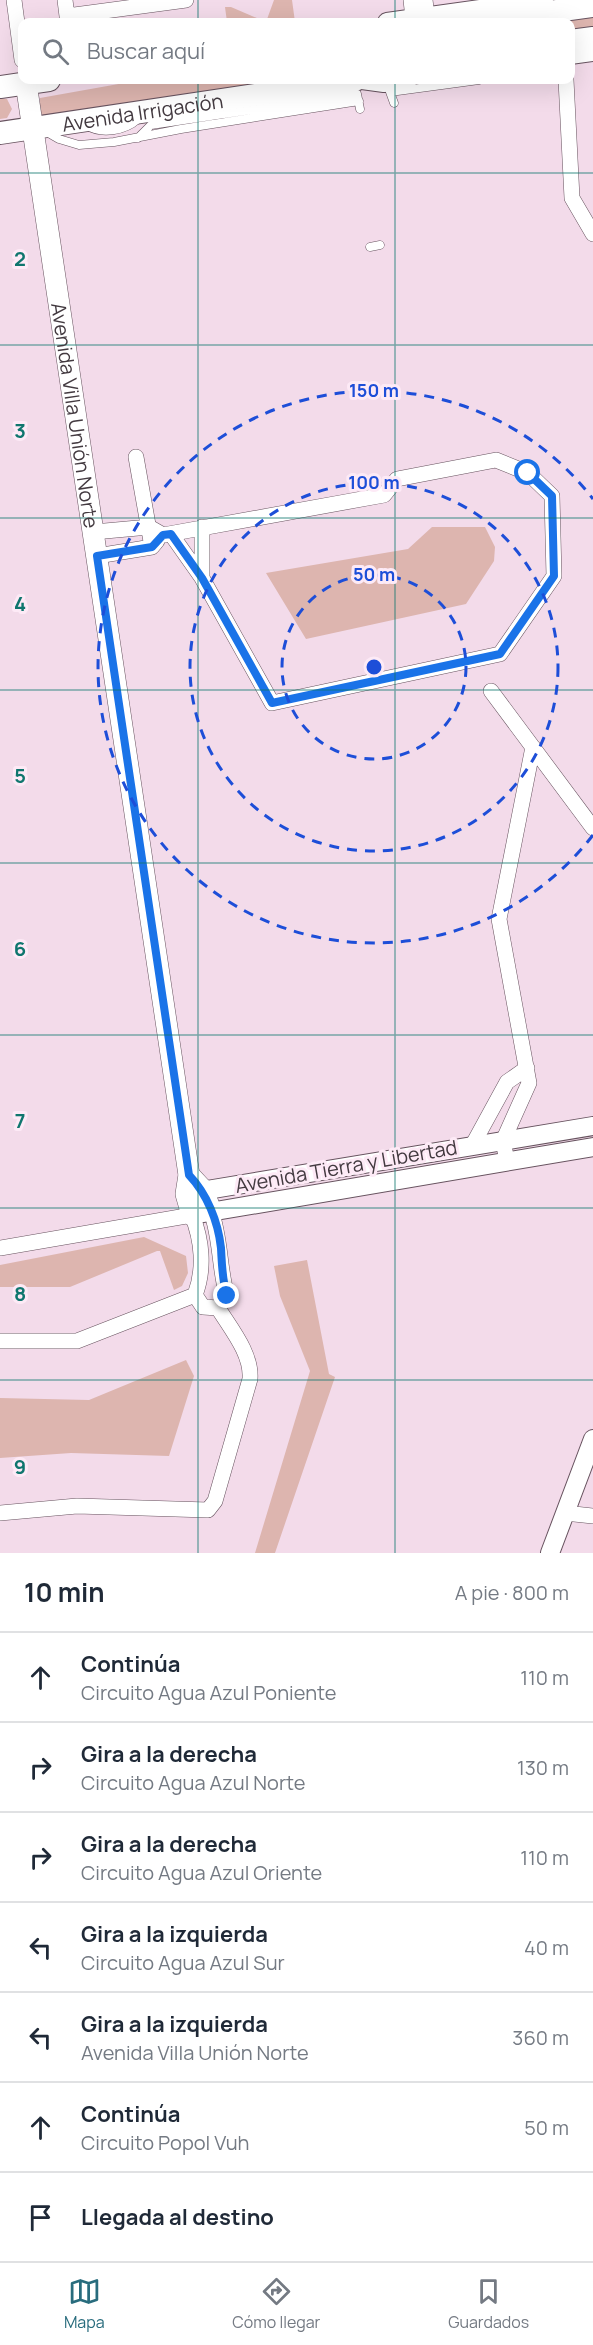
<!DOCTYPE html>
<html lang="es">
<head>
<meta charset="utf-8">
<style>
  :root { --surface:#fff; --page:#f2f2f3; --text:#1f2937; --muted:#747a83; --line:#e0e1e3; --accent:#286c7d }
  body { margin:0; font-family:Manrope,sans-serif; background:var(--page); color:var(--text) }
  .stop { position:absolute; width:18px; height:18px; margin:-14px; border:4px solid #1a73e8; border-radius:50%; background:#fff }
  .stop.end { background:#1a73e8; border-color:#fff; box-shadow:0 2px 6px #0008 }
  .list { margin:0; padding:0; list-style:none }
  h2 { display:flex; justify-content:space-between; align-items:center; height:78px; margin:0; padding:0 24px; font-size:26px }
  h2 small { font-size:20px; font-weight:400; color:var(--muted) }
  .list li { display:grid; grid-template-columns:39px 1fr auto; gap:18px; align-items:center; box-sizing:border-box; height:90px; padding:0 24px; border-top:2px solid var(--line) }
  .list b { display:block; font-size:22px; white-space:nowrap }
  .list p { margin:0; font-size:20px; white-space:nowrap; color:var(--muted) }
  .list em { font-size:20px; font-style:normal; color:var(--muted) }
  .icon { flex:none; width:33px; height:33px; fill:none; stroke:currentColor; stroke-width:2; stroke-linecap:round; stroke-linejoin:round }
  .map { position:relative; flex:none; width:593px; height:1553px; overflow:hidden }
  .search { position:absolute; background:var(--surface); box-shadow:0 6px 24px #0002; left:18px; right:18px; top:18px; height:66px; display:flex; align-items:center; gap:15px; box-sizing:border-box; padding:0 21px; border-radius:12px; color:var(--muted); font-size:22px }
  .sheet { height:708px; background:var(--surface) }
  nav { display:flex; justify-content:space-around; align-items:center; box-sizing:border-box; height:84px; border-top:2px solid var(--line); background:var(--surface); font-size:16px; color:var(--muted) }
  nav a { display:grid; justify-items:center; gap:3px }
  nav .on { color:var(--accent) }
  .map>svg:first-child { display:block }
</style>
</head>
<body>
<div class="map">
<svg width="593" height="1553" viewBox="0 0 593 1553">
  <rect width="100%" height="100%" fill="#f3dbea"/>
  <!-- green -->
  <path fill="#ddb5af" d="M274,0H292L295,22H227L225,7H231L266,22Z
    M593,8V34L571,37L570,22H485Z
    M141,80H295L43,116L40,112V98Z
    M0,98L7,99L12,109L7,118L0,119Z
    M432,527H485L495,547L494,561L466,604L306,639L266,573L408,549Z
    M144,1237L186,1256L188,1273L182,1286L174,1290L160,1251H157L70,1287H0V1265Z
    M307,1260L329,1374L335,1377L275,1553H255L310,1371L280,1296L274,1266Z
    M186,1360L194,1376L169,1456L71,1453L0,1458V1398L89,1400Z"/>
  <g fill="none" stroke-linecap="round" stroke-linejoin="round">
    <!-- service casing -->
    <g stroke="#67535f" stroke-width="9">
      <path id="service" d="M394,103L390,92L479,80
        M86,125C101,135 125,131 138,119
        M47,132L59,139L79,145L114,142L181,129L359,101
        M138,138L151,125L357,94L360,109
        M370,247L380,245"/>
    </g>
    <!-- minor casing -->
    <g stroke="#67535f" stroke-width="16">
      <path id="minor" d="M14,0L22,60
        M65,0L67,16L186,0
        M411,0L413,18
        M425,0L427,16
        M566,80L572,198L593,234
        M136,457L152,547
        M94,532L149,527L163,535L384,495L397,479L496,460L528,473L552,496L554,576L500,654L272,703L202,578L171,534
        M97,556L152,547L157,541
        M202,578V527
        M491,691L593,828
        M472,1146L507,1082L527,1068
        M507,1161L503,1141L529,1083L499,919L533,747
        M211,1211C221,1239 219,1268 227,1296L218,1308
        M0,1248L192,1215C202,1240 205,1269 195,1295L77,1341H0
        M195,1295L203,1307L218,1308
        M0,1513L77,1506L208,1510L215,1501L250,1379C252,1354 231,1329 218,1308
        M565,1513L593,1516"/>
    </g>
    <!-- tertiary casing -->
    <g stroke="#67535f" stroke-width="20">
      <path id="tertiary" d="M387,22L544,0
        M570,55L593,52
        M362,80L384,83L408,80
        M189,1193L593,1126
        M198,1214L593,1147
        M550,1553L593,1439"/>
    </g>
    <!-- secondary casing -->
    <g stroke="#67535f" stroke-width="22">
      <g id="secondary">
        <path id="s1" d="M26,83L189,1175L186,1194L192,1215"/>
        <path d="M189,1175L203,1190L211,1211"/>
      </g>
    </g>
    <!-- primary casing -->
    <g stroke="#67535f" stroke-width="24">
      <g id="primary">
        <path d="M476,22L593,6"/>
        <path d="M570,41L593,38"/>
        <path d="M0,87L49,80"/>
        <path id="s2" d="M0,133L355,80"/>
      </g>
    </g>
    <!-- service -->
    <use href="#service" stroke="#fff" stroke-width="8"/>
    <!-- minor -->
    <use href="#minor" stroke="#fff" stroke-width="15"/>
    <!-- tertiary -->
    <use href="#tertiary" stroke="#fff" stroke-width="18"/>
    <!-- secondary -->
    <use href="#secondary" stroke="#fff" stroke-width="21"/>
    <!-- primary -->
    <use href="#primary" stroke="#fff" stroke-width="22"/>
  </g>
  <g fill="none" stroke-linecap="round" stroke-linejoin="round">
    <!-- route -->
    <path stroke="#1a73e8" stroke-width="8" d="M227,1296C222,1280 222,1265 221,1248C218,1221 207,1194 189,1175L97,556L152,547L163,535L171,534L202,578L272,703L500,654L554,576L552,496L528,473"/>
  </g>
  <!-- grid -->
  <path fill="none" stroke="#0f766e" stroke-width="1.5" stroke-opacity="0.55" d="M198,0V22M395,0V22M198,80V1553M395,80V1553M0,173H593M0,345H593M0,518H593M0,690H593M0,863H593M0,1035H593M0,1208H593M0,1380H593"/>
  <!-- distance rings -->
  <g fill="none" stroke="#1d4ed8" stroke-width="3" stroke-dasharray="10 8">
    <circle cx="374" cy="667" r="92"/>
    <circle cx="374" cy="667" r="184"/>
    <path d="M593 835A276 276 0 1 1 593 499"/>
  </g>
  <g text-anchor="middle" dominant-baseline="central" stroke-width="6" stroke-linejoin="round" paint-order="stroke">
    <!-- street labels -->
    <g font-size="20" fill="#433a40" stroke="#fdeaf6">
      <text stroke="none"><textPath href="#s2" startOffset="144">Avenida Irrigación</textPath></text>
      <text stroke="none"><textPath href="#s1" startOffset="336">Avenida Villa Unión Norte</textPath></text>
      <text transform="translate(346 1166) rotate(-10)">Avenida Tierra y Libertad</text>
    </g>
  </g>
  <g font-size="20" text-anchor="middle" font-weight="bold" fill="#0f766e" stroke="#fdeaf6" stroke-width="6" stroke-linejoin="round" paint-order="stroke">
    <text x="20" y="266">2</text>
    <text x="20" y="438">3</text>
    <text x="20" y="611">4</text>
    <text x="20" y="783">5</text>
    <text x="20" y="956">6</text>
    <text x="20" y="1128">7</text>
    <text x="20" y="1301">8</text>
    <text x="20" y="1474">9</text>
  </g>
  <circle cx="374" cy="667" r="9" fill="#1d4ed8" stroke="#fdeaf6" stroke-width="3"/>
  <g font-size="18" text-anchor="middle" font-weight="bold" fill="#1d4ed8" stroke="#fdeaf6" stroke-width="6" stroke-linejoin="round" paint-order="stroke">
    <text x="374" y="397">150 m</text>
    <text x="374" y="489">100 m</text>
    <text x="374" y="581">50 m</text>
  </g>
</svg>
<div class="stop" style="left:528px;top:473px"></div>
<div class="stop end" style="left:227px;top:1296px"></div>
<div class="search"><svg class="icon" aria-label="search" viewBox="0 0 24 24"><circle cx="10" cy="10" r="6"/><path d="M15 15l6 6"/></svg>Buscar aquí</div>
</div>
<section class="sheet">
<h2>10 min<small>A pie · 800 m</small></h2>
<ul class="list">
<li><svg class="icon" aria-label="ahead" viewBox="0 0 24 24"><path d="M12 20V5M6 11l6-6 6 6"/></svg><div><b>Continúa</b><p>Circuito Agua Azul Poniente</p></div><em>110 m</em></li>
<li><svg class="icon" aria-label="right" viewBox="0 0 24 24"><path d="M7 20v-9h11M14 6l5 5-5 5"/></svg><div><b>Gira a la derecha</b><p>Circuito Agua Azul Norte</p></div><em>130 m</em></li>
<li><svg class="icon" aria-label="right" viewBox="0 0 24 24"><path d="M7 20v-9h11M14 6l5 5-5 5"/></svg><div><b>Gira a la derecha</b><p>Circuito Agua Azul Oriente</p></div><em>110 m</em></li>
<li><svg class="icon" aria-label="left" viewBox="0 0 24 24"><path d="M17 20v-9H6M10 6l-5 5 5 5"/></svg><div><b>Gira a la izquierda</b><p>Circuito Agua Azul Sur</p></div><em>40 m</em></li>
<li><svg class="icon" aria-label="left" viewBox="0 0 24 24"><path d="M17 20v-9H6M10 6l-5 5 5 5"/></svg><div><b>Gira a la izquierda</b><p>Avenida Villa Unión Norte</p></div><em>360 m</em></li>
<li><svg class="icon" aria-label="ahead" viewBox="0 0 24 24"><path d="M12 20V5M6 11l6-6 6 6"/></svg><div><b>Continúa</b><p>Circuito Popol Vuh</p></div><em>50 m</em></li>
<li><svg class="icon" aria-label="arrive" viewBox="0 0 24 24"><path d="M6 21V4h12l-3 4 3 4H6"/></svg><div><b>Llegada al destino</b></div></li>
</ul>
</section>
<nav>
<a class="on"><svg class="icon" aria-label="map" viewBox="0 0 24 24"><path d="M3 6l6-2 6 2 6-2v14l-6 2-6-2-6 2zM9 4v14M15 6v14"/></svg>Mapa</a>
<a><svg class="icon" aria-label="directions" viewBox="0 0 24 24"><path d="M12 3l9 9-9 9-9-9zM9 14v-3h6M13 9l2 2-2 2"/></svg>Cómo llegar</a>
<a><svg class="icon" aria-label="saved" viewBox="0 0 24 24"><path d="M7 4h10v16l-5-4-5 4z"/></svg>Guardados</a>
</nav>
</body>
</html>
